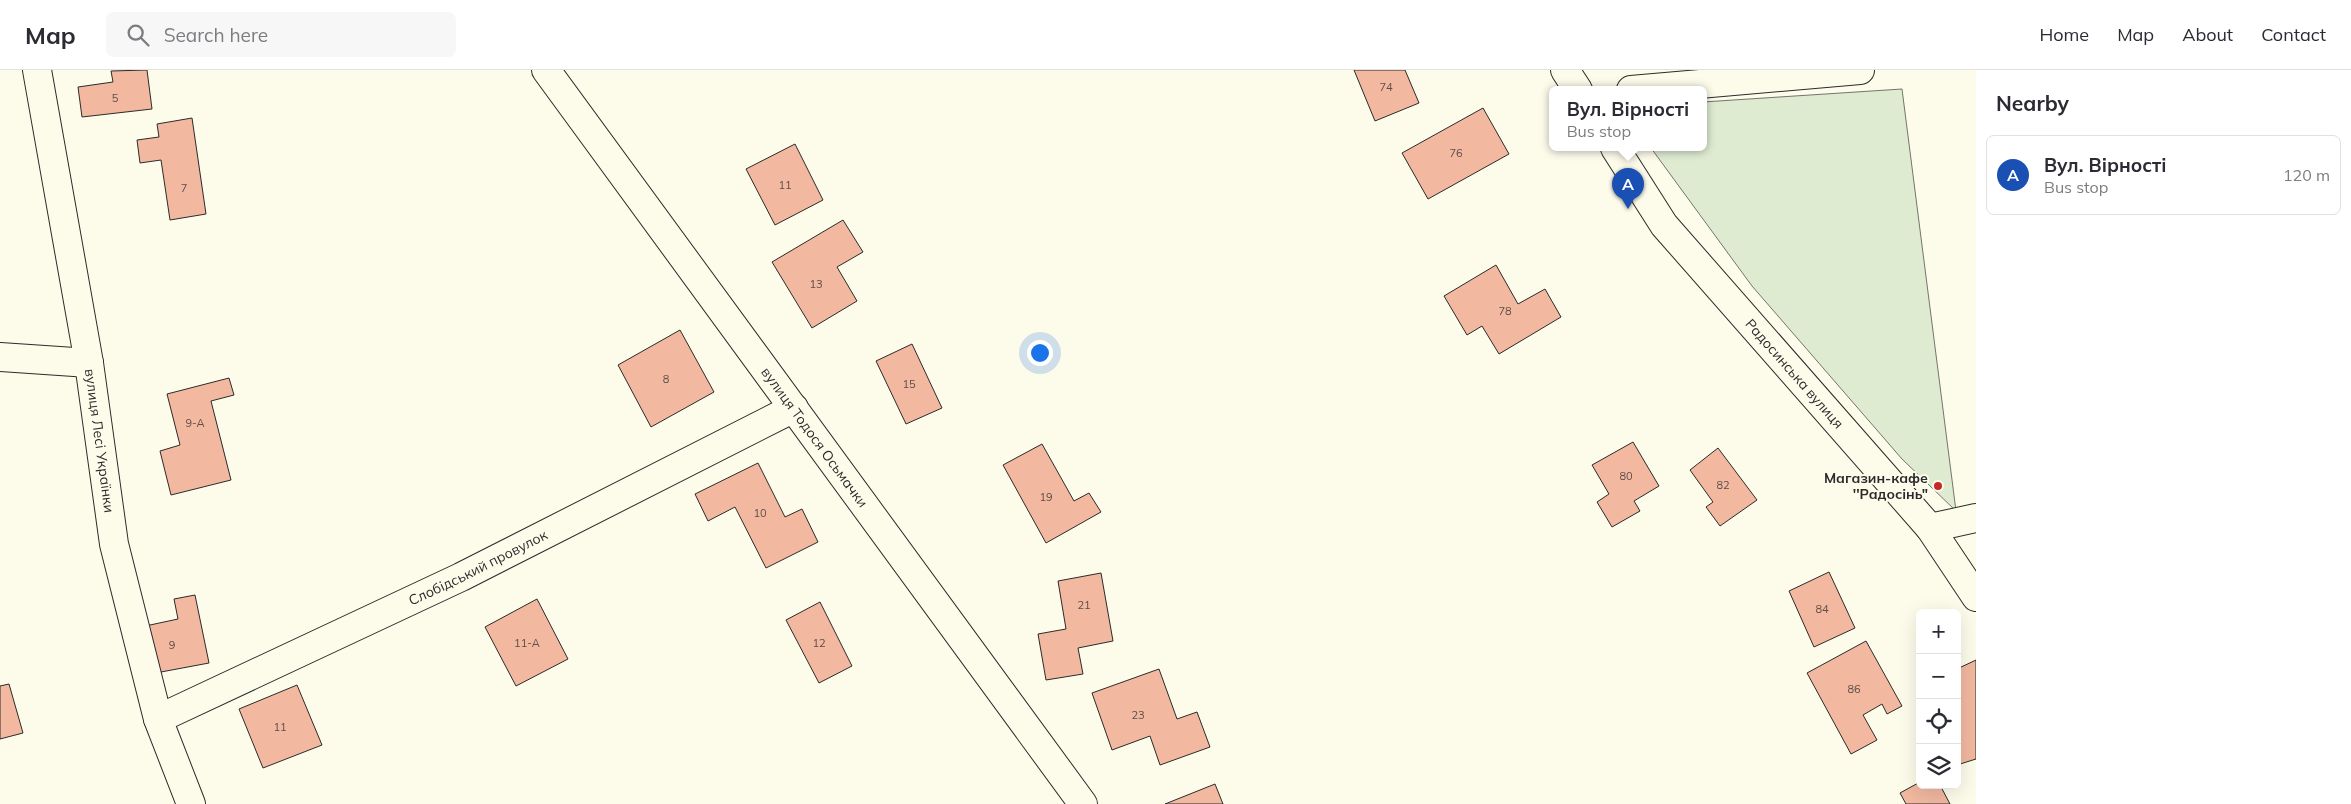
<!DOCTYPE html>
<html lang="en">
<head>
<meta charset="utf-8">
<style>
  :root { --surface:#fff; --page:#f7f7f7; --text:#2b2b33; --muted:#7c7c81; --line:#e1e1e2; --accent:#c62828 }
  body { margin:0; font-family:Mulish,sans-serif; background:var(--page); color:var(--text) }
  .controls { position:absolute; right:15px; bottom:15px; display:grid; overflow:hidden; border-radius:8px; box-shadow:0 5px 20px #0002 }
  .controls button { width:45px; height:45px; display:grid; place-items:center; padding:0; border:0; border-bottom:1px solid var(--line); background:var(--surface); color:var(--text); font:25px sans-serif }
  .you { position:absolute; left:1039px; top:282px; width:18px; height:18px; margin:-12px; border:4px solid #fff; border-radius:50%; background:#1a73e8; box-shadow:0 0 0 8px #1a73e833 }
  .badge { display:grid; place-items:center; width:32px; height:32px; border-radius:50%; background:var(--accent); color:#fff; font-size:16px; font-weight:700 }
  .pin { position:absolute; translate:-50% -41px; filter:drop-shadow(0 1px 2px #0008) }
  .pin::after { content:''; position:absolute; top:26px; width:18px; height:15px; background:inherit; clip-path:polygon(0 0,100% 0,50% 100%) }
  .popup { position:absolute; left:1549px; top:16px; width:158px; height:65px; box-sizing:border-box; display:grid; place-content:center; border-radius:8px; background:var(--surface); filter:drop-shadow(0 1px 4px #0005); font-size:16px; white-space:nowrap; color:var(--muted) }
  .popup b { font-size:19px; color:var(--text) }
  .popup::after { content:''; position:absolute; left:50%; top:100%; margin-left:-10px; border:10px solid transparent; border-top-color:var(--surface) }
  .list { margin:0; padding:0; list-style:none }
  h2 { display:flex; justify-content:space-between; align-items:center; height:65px; margin:0; padding:0 20px; font-size:21px }
  h2 small { font-size:16px; font-weight:400; color:var(--muted) }
  .list li { display:grid; grid-template-columns:32px 1fr auto; gap:15px; align-items:center; box-sizing:border-box; height:80px; margin:0 10px 10px; padding:0 10px; border:1px solid var(--line); border-radius:8px }
  .list b { display:block; font-size:19px; white-space:nowrap }
  .list p { margin:0; font-size:16px; white-space:nowrap; color:var(--muted) }
  .list em { font-size:16px; font-style:normal; color:var(--muted) }
  .icon { flex:none; width:28px; height:28px; fill:none; stroke:currentColor; stroke-width:2; stroke-linecap:round; stroke-linejoin:round }
  .map { position:relative; flex:none; width:1976px; height:734px; overflow:hidden }
  header { display:flex; align-items:center; gap:30px; box-sizing:border-box; height:70px; padding:0 25px; background:var(--surface); border-bottom:1px solid var(--line) }
  header strong { font-size:24px }
  nav { display:flex; gap:28px; margin-inline-start:auto; font-size:18px }
  .search { width:350px; height:45px; background:var(--page); display:flex; align-items:center; gap:12px; box-sizing:border-box; padding:0 18px; border-radius:8px; color:var(--muted); font-size:19px }
  main { display:flex }
  aside { flex:1; background:var(--surface) }
  .map>svg:first-child { display:block }
</style>
</head>
<body>
<header>
<strong>Map</strong>
<div class="search"><svg class="icon" aria-label="search" viewBox="0 0 24 24"><circle cx="10" cy="10" r="6"/><path d="M15 15l6 6"/></svg>Search here</div>
<nav><a>Home</a><a>Map</a><a>About</a><a>Contact</a></nav>
</header>
<main>
<div class="map">
<svg width="1976" height="734" viewBox="0 0 1976 734">
  <rect width="100%" height="100%" fill="#fdfbea"/>
  <!-- green -->
  <path fill="#deebd1" stroke="#74746e" d="M1902,19L1956,441L1902,389L1752,216L1651,78H1703V32Z"/>
  <!-- building -->
  <path fill="#f2b8a0" stroke="#2b2b2b" d="M147,0L152,39L82,47L78,17L113,12L111,1Z
    M1354,0H1405L1419,33L1375,51Z
    M1483,38L1509,84L1428,129L1402,83Z
    M192,48L206,144L170,150L161,90L140,93L137,70L159,67L157,54Z
    M795,74L823,130L775,155L746,99Z
    M843,150L863,182L837,197L857,231L812,258L772,192Z
    M1496,195L1518,234L1545,219L1561,247L1499,284L1482,256L1467,265L1444,226Z
    M680,260L714,322L651,357L618,295Z
    M912,274L942,338L906,354L876,291Z
    M229,308L234,325L211,331L231,410L171,425L160,381L180,375L167,324Z
    M1633,372L1659,416L1634,431L1640,441L1612,457L1597,432L1609,424L1592,395Z
    M1042,374L1074,431L1089,423L1101,442L1046,473L1003,395Z
    M1718,378L1757,430L1720,456L1706,437L1713,432L1690,400Z
    M758,393L785,447L802,439L818,472L766,498L735,437L708,451L695,424Z
    M1829,502L1855,558L1814,577L1789,521Z
    M1101,503L1113,571L1078,578L1083,604L1046,610L1038,564L1066,559L1058,511Z
    M195,525L209,593L145,605L136,558L178,549L174,529Z
    M537,529L568,589L516,616L485,557Z
    M820,532L852,596L819,613L786,550Z
    M1866,571L1902,636L1887,644L1882,634L1863,645L1877,670L1851,684L1807,603Z
    M1976,590V689L1957,695V599Z
    M1159,599L1177,649L1197,642L1210,677L1160,695L1150,666L1112,680L1092,623Z
    M9,614L23,663L0,669V616Z
    M297,615L322,675L263,698L239,639Z
    M1920,712V715H1940L1950,734H1906L1900,723Z
    M1215,714L1223,734H1165Z"/>
  <g fill="none" stroke-linecap="round" stroke-linejoin="round">
    <!-- minor casing -->
    <g stroke="#2b2b2b" stroke-width="30">
      <g id="minor">
        <path id="s1" d="M37,0L89,293L114,474L158,649L191,734"/>
        <path id="s2" d="M546,0L1083,734"/>
        <path d="M1631,20L1860,0"/>
        <path d="M0,287L89,293"/>
        <path d="M1930,458L1976,448"/>
        <path id="s3" d="M158,649L461,507L794,338"/>
      </g>
    </g>
    <!-- tertiary casing -->
    <g stroke="#2b2b2b" stroke-width="30">
      <g id="tertiary">
        <path d="M1565,0L1578,20"/>
        <path id="s4" d="M1615,78L1664,155L1930,458L1976,527"/>
      </g>
    </g>
    <!-- minor -->
    <use href="#minor" stroke="#fdfbea" stroke-width="28"/>
    <!-- tertiary -->
    <use href="#tertiary" stroke="#fdfbea" stroke-width="28"/>
  </g>
  <!-- markers -->
  <circle fill="#c62828" stroke="#fdfbea" stroke-width="2" cx="1938" cy="416" r="5"/>
  <g text-anchor="middle" dominant-baseline="central" stroke-width="4" stroke-linejoin="round" paint-order="stroke">
    <!-- number labels -->
    <g font-size="11" fill="#5d4e48">
      <text x="1386" y="17">74</text>
      <text x="115" y="28">5</text>
      <text x="1456" y="83">76</text>
      <text x="785" y="115">11</text>
      <text x="184" y="118">7</text>
      <text x="816" y="214">13</text>
      <text x="1505" y="241">78</text>
      <text x="666" y="309">8</text>
      <text x="909" y="314">15</text>
      <text x="195" y="353">9-А</text>
      <text x="1626" y="406">80</text>
      <text x="1723" y="415">82</text>
      <text x="1046" y="427">19</text>
      <text x="760" y="443">10</text>
      <text x="1084" y="535">21</text>
      <text x="1822" y="539">84</text>
      <text x="527" y="573">11-А</text>
      <text x="819" y="573">12</text>
      <text x="172" y="575">9</text>
      <text x="1854" y="619">86</text>
      <text x="1138" y="645">23</text>
      <text x="280" y="657">11</text>
    </g>
    <!-- street labels -->
    <g font-size="14" fill="#2b2b2b" stroke="#fdfbea">
      <text stroke="none"><textPath href="#s4" startOffset="289">Радосинська вулиця</textPath></text>
      <text stroke="none"><textPath href="#s2" startOffset="455">вулиця Тодося Осьмачки</textPath></text>
      <text stroke="none"><textPath href="#s1" startOffset="376">вулиця Лесі Українки</textPath></text>
      <text stroke="none"><textPath href="#s3" startOffset="354">Слобідський провулок</textPath></text>
    </g>
    <!-- poi labels -->
    <g font-size="14" font-weight="bold" fill="#2b2b2b" stroke="#fdfbea" text-anchor="end">
      <text x="1928" y="408">Магазин-кафе<tspan x="1928" dy="16">''Радосінь"</tspan></text>
    </g>
  </g>
</svg>
<div class="controls">
<button>+</button>
<button>−</button>
<button><svg class="icon" aria-label="locate" viewBox="0 0 24 24"><circle cx="12" cy="12" r="6"/><path d="M12 2v4M12 18v4M2 12h4M18 12h4"/></svg></button>
<button><svg class="icon" aria-label="layers" viewBox="0 0 24 24"><path d="M12 4l9 5-9 5-9-5zM3 14l9 5 9-5"/></svg></button>
</div>
<div class="you"></div>
<div class="pin badge" style="left:1628px;top:139px;background:#1a4fb4">A</div>
<div class="popup"><b>Вул. Вірності</b>Bus stop</div>
</div>
<aside>
<h2>Nearby<small></small></h2>
<ul class="list">
<li><span class="badge" style="background:#1a4fb4">A</span><div><b>Вул. Вірності</b><p>Bus stop</p></div><em>120 m</em></li>
</ul>
</aside>
</main>
</body>
</html>
